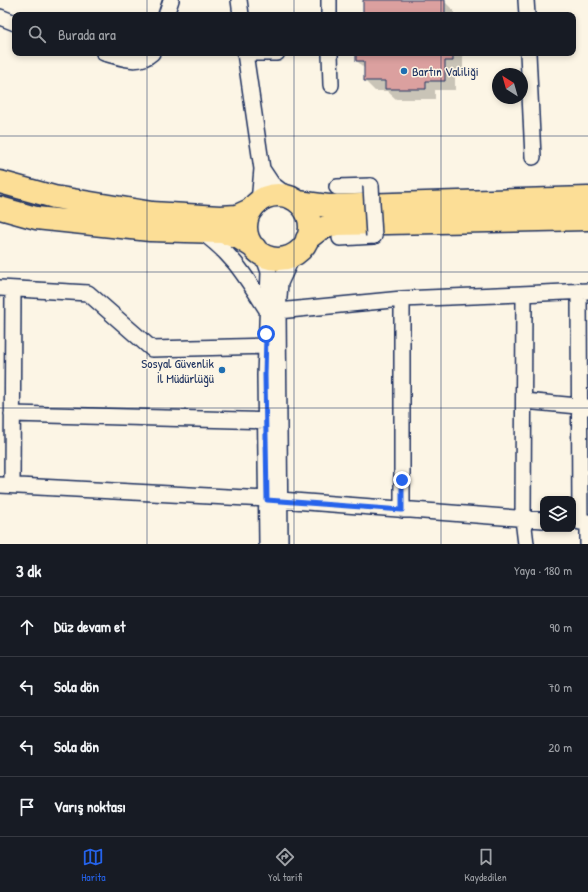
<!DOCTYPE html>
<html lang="tr">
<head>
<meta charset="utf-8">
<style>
  :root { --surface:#171b24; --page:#242831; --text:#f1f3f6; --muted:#9ea1a6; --line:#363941; --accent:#2563eb }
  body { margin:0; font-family:"Patrick Hand",sans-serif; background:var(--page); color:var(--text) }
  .controls { position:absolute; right:12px; bottom:12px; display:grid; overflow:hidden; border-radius:8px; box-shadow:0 2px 6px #0003 }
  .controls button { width:36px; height:36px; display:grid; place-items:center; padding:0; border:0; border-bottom:1px solid var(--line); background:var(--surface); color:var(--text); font:20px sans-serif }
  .compass { position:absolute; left:492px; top:68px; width:36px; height:36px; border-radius:50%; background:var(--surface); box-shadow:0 2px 6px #0003; rotate:323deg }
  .stop { position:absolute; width:12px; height:12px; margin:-9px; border:3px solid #2563eb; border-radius:50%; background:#fff }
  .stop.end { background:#2563eb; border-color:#fff; box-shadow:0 1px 4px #0008 }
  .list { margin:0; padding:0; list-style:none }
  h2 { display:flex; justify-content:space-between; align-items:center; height:52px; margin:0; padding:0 16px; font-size:17px }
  h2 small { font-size:13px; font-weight:400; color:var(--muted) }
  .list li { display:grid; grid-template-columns:26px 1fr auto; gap:12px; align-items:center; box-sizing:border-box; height:60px; padding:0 16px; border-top:1px solid var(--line) }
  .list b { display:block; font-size:15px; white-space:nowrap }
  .list em { font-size:13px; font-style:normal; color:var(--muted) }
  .icon { flex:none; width:22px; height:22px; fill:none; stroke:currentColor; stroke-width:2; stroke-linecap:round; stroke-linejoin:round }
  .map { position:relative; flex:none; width:588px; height:544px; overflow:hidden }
  .search { position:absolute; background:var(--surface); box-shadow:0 2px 6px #0003; left:12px; right:12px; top:12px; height:44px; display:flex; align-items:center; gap:10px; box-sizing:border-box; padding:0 14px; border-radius:8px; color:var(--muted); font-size:15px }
  .sheet { height:292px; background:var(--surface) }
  nav { display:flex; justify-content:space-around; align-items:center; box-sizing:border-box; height:56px; border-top:1px solid var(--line); background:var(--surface); font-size:11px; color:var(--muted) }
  nav a { display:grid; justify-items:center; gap:2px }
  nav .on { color:var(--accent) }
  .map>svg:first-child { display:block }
</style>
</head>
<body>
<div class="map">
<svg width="588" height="544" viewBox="0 0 588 544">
  <rect width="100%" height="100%" fill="#fcf5e5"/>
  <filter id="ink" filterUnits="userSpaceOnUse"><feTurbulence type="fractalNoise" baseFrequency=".025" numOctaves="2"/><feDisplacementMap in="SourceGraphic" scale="8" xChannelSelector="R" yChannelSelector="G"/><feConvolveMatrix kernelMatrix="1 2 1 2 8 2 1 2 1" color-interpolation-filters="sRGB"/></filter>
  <g filter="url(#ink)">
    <!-- shadow -->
    <path fill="#0003" d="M385,0L444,1L454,11V15H364Z
      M357,53H463V70H455V90H435V99H396L387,91H375L365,81V69L357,61Z"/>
    <!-- building -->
    <path fill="#dba09f" stroke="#1b2f5e" d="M363,0H445V15H363Z
      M356,53H453V61H445V81H426V89H385V81H364V61H356Z"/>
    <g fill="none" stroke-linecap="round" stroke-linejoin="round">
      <!-- minor casing -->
      <g stroke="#1b2f5e" stroke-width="18">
        <path id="minor" d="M239,0L241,15
          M526,0L527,15
          M166,15L171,0
          M329,15V0
          M0,17L15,23
          M104,53C121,57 138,66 152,53
          M245,53L262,169L259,202
          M249,53H277
          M330,53L331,85
          M528,53L533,157
          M262,169L272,184L289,197
          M337,187L371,186
          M200,231C234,255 245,276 267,310
          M340,238L374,236
          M263,255L269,272L265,375L267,544
          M0,288L88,293L152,349L266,346
          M579,291L580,522
          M524,295L523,519L526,544
          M278,311L402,299L588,291
          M524,401L588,407
          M12,414L275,421
          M0,485L267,499L543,520
          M12,485L13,289
          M402,510V299
          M280,544L278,311L280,283L293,255
          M588,544V522"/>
      </g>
      <!-- highway casing -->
      <g stroke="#1b2f5e" stroke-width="25">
        <path id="highway" d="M0,182L54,197L152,213L220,217L237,216L252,209
          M246 227a32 32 0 1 1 64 0a32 32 0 1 1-64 0Z
          M298,202L328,206L588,198
          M0,208L36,218L150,230L222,232L239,238L255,248
          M307,239L320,229L336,224L588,219"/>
      </g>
      <!-- minor -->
      <use href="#minor" stroke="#fcf5e5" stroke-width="15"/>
      <!-- highway -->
      <use href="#highway" stroke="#fcde96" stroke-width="22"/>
      <!-- minor-bridge casing -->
      <g stroke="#1b2f5e" stroke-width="18" stroke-linecap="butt">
        <path id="minor-bridge" d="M371,186L374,236"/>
      </g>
      <!-- minor-bridge -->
      <use href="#minor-bridge" stroke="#fcf5e5" stroke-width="15"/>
    </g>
  </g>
  <g fill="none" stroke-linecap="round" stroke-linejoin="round" filter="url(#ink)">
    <!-- route -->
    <path stroke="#2563eb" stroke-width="5" d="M266,334L265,375L267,500L402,510V480"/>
  </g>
  <!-- grid -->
  <path fill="none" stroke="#1b2f5e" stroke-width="1" stroke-opacity="0.55" d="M147,0V15M294,0V15M441,0V15M147,53V544M294,53V544M441,53V544M0,136H588M0,272H588M0,408H588"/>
  <!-- markers -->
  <g fill="#1f6fb2" stroke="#fcf5e5" stroke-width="1.5">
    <circle cx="404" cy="71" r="4"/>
    <circle cx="222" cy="370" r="4"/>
  </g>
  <g text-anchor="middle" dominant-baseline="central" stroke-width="3" stroke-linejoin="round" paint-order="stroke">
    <!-- poi labels -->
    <g font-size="13" fill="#1b2f5e" stroke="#fcf5e5" text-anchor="start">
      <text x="412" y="71">Bartın Valiliği</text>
      <text x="214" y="363" text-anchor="end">Sosyal Güvenlik<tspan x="214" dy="15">İl Müdürlüğü</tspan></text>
    </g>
  </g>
</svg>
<div class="controls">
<button><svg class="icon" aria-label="layers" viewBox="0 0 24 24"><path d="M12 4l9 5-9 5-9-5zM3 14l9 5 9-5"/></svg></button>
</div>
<svg class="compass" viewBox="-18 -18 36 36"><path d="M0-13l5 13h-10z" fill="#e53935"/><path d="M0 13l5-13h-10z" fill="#9ea1a6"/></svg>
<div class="stop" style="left:266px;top:334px"></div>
<div class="stop end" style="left:402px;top:480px"></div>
<div class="search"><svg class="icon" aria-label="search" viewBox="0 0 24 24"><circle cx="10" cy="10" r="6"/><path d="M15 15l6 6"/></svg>Burada ara</div>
</div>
<section class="sheet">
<h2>3 dk<small>Yaya · 180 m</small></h2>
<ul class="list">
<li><svg class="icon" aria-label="ahead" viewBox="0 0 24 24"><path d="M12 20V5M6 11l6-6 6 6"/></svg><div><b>Düz devam et</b></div><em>90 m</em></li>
<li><svg class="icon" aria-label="left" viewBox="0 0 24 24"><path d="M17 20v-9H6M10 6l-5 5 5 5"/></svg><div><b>Sola dön</b></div><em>70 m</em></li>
<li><svg class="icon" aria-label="left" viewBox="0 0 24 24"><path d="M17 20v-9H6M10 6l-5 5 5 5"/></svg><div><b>Sola dön</b></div><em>20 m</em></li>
<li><svg class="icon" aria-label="arrive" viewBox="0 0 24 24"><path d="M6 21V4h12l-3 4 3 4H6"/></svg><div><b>Varış noktası</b></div></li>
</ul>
</section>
<nav>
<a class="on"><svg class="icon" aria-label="map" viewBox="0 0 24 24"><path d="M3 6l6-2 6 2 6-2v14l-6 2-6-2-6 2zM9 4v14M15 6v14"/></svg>Harita</a>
<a><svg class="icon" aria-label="directions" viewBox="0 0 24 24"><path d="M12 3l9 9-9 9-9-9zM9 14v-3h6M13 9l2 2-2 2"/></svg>Yol tarifi</a>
<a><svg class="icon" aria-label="saved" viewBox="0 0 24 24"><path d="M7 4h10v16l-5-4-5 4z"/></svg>Kaydedilen</a>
</nav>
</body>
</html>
